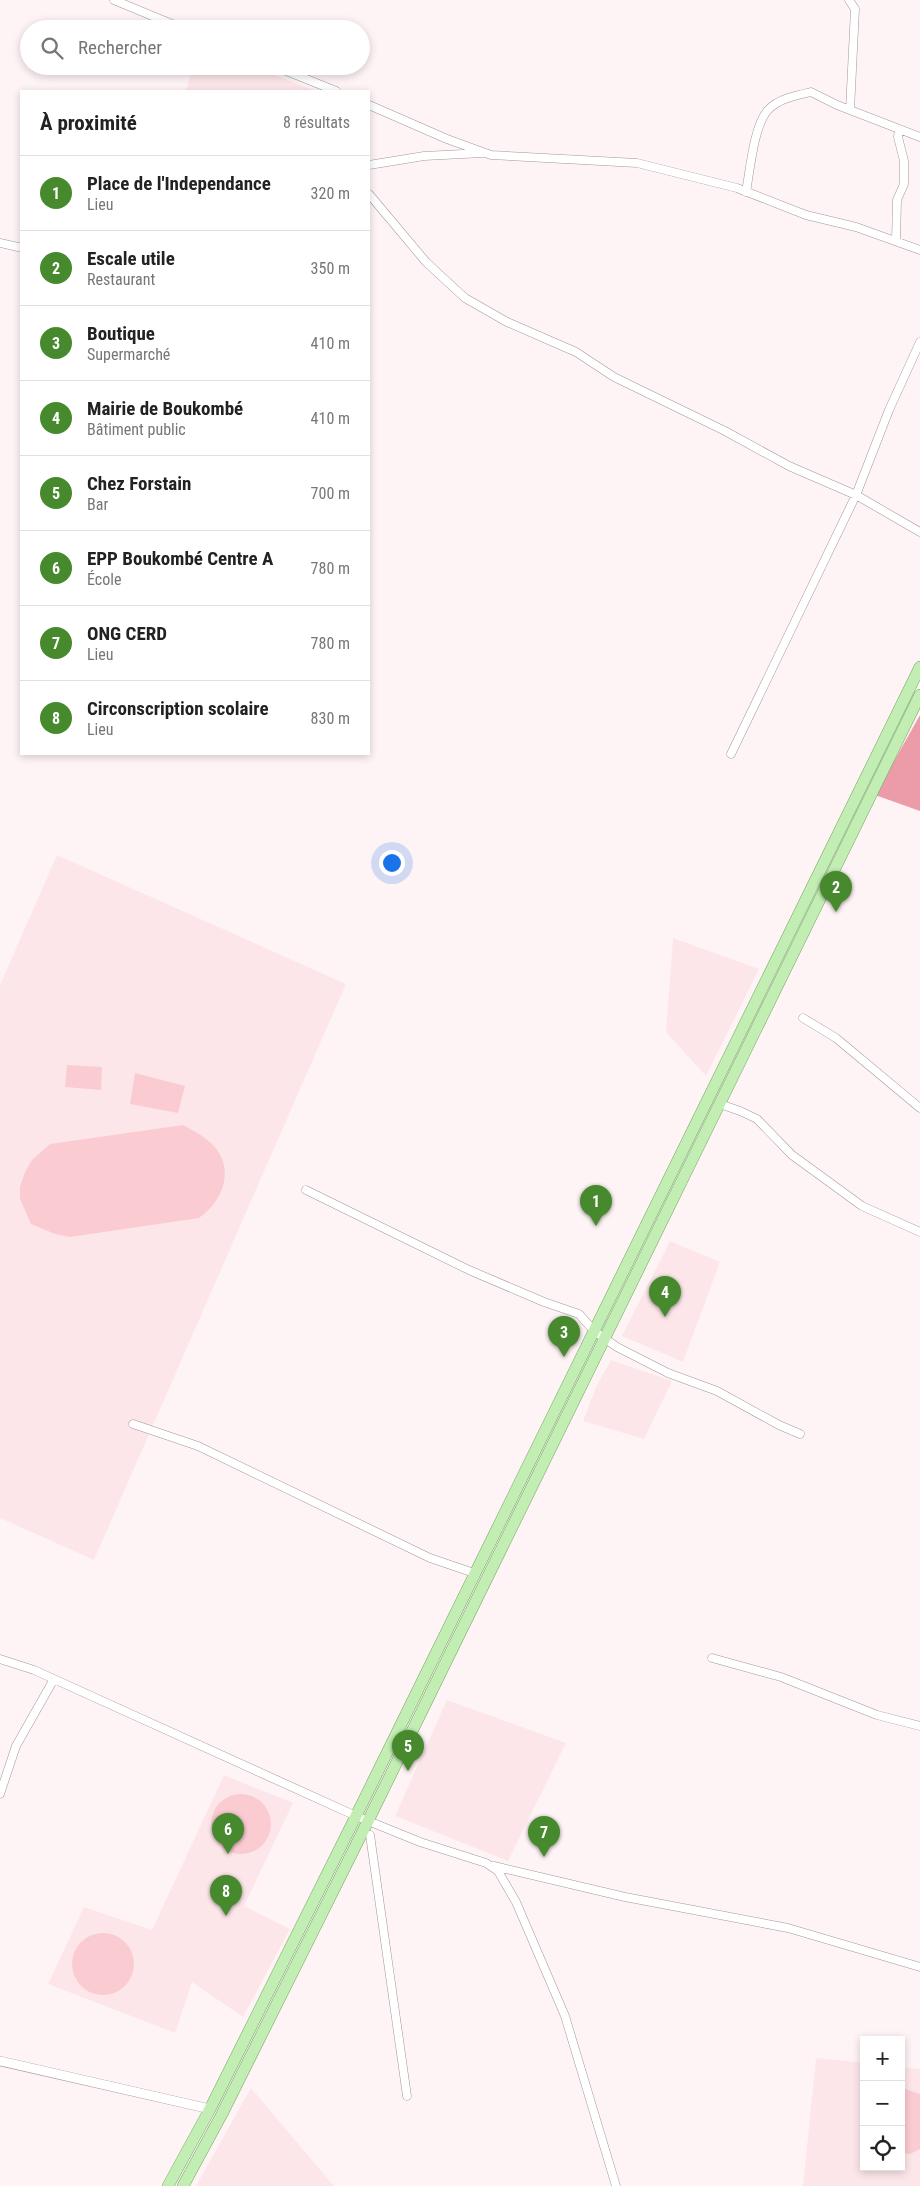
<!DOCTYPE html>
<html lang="fr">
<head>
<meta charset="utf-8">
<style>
  :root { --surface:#fff; --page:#f2f2f2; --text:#222; --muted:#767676; --line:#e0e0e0; --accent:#468a2d }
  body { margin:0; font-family:"Roboto Condensed",sans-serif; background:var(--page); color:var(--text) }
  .controls { position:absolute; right:15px; bottom:15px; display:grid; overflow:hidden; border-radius:0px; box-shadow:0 2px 8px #0003 }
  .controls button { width:45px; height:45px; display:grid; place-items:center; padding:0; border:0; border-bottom:1px solid var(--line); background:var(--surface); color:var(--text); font:25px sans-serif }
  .you { position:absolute; left:391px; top:862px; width:18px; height:18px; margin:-12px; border:4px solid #fff; border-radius:50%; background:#1a73e8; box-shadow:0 0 0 8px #1a73e833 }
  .badge { display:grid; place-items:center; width:32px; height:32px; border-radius:50%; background:var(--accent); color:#fff; font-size:16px; font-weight:700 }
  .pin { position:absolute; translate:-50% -41px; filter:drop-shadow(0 1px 2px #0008) }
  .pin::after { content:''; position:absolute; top:26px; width:18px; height:15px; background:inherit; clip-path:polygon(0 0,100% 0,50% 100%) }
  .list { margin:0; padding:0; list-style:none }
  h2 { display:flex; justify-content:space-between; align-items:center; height:65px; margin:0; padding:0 20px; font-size:21px }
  h2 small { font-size:16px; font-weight:400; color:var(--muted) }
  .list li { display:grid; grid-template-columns:32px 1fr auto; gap:15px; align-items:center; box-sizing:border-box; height:75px; padding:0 20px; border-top:1px solid var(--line) }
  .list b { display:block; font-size:19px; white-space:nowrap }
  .list p { margin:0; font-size:16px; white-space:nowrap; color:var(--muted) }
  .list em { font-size:16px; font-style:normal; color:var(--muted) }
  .icon { flex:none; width:28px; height:28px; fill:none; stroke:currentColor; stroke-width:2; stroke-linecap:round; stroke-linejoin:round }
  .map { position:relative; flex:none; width:920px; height:2186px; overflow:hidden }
  .search { position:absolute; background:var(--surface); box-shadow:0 2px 8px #0003; left:20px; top:20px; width:350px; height:55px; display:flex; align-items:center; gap:12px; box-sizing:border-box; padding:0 18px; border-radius:28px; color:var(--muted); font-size:19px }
  .panel { position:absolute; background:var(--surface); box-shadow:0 2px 8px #0003; left:20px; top:90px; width:350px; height:665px; border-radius:0px }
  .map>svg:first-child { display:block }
</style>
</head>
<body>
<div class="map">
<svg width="920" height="2186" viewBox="0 0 920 2186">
  <rect width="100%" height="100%" fill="#fff4f5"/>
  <!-- built -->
  <path fill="#fde6e9" d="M193,66H251L316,91H186Z
    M57,855L346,984L94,1560L0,1518V985Z
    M673,938L759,969L706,1076L666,1032Z
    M670,1241L720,1262L683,1362L622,1336Z
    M611,1360L672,1381L644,1439L583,1421L596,1387Z
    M447,1700L566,1743L508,1861L395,1816Z
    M224,1775L293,1803L244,1906L290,1929L243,2017L192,1982L175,2033L48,1984L84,1907L152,1930Z
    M816,2058L864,2063V2167H901V2067L920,2069V2186H803Z
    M251,2088L334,2186H196Z"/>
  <!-- green -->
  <path fill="#faccd1" d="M67,1065L102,1067L101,1090L65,1087Z
    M135,1073L185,1086L178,1113L130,1104Z
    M183,1125C194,1131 204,1136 213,1145C235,1168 224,1201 199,1218L70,1237L55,1234L31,1224L20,1199V1187L25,1172L32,1160L50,1144Z
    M211 1824a30 30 0 1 1 60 0a30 30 0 1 1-60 0Z
    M72 1964a31 31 0 1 1 62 0a31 31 0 1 1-62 0Z
    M905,2089L920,2094V2149L910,2154L901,2153V2090Z"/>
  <!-- forest -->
  <path fill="#ec9ca8" d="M920,715V811L875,795Z"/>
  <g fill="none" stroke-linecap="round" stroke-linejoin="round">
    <!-- minor casing -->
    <g stroke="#a49798" stroke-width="9">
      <path id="minor" d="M114,0L184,29
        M849,0L855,9L850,110
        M274,66L336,91
        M369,105L447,139L491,155L637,163L737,188L806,215L856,227L920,250
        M369,165L424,156L483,153
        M746,192C750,170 754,125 768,110C778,99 797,95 811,92L837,105L920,137
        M369,194L426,262L465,298L507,322L576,352L614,377L725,431L789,466L856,495L920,532
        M896,241L897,200L904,184V161L898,137L899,129
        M0,243L18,247L21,246
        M731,754L856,495L889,410L920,342
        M803,1018L836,1038L920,1108
        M720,1104L740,1111L757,1119L792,1155L862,1206L920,1232
        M306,1190L469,1270L544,1302L579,1314L594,1331L617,1347L668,1373L717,1391L779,1425L800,1434
        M133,1424L198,1446L430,1558L474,1573
        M712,1658L781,1677L877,1715L920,1726
        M0,1659L34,1670L356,1816L420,1842L486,1863L498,1871L516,1902L565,2016L616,2186
        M0,1794L16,1746L54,1679
        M370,1835L407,2096
        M494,1866L625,1897L788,1928L920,1967"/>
    </g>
    <!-- tertiary casing -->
    <g stroke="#a49798" stroke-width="10">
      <path id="tertiary" d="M0,2061L210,2109"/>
    </g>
    <!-- primary casing -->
    <g stroke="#75a364" stroke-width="12">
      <path id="primary" d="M168,2186L210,2109L356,1816L920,667
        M183,2186L222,2114L368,1821L920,695"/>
    </g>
    <!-- minor -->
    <use href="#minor" stroke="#fff" stroke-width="8"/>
    <!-- tertiary -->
    <use href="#tertiary" stroke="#fff" stroke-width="9"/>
    <!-- primary -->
    <use href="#primary" stroke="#c2eeb4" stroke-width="11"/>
  </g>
</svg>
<div class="controls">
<button>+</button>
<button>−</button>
<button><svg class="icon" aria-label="locate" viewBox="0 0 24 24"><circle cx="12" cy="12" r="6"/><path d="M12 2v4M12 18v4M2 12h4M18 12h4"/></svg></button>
</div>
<div class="you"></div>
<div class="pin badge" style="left:596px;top:1226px">1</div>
<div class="pin badge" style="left:836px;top:912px">2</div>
<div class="pin badge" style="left:564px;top:1357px">3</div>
<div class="pin badge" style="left:665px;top:1317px">4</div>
<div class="pin badge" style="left:408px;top:1771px">5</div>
<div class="pin badge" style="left:228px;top:1854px">6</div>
<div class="pin badge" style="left:544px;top:1857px">7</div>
<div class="pin badge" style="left:226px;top:1916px">8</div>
<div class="search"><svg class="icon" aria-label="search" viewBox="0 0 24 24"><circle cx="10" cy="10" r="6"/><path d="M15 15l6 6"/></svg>Rechercher</div>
<section class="panel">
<h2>À proximité<small>8 résultats</small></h2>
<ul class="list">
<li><span class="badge">1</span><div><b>Place de l'Independance</b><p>Lieu</p></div><em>320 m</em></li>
<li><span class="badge">2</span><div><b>Escale utile</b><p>Restaurant</p></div><em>350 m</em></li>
<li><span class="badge">3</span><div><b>Boutique</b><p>Supermarché</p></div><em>410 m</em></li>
<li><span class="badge">4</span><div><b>Mairie de Boukombé</b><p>Bâtiment public</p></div><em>410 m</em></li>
<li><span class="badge">5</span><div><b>Chez Forstain</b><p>Bar</p></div><em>700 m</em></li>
<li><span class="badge">6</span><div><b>EPP Boukombé Centre A</b><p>École</p></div><em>780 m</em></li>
<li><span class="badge">7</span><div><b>ONG CERD</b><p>Lieu</p></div><em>780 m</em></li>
<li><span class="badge">8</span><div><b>Circonscription scolaire</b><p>Lieu</p></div><em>830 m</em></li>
</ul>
</section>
</div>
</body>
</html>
